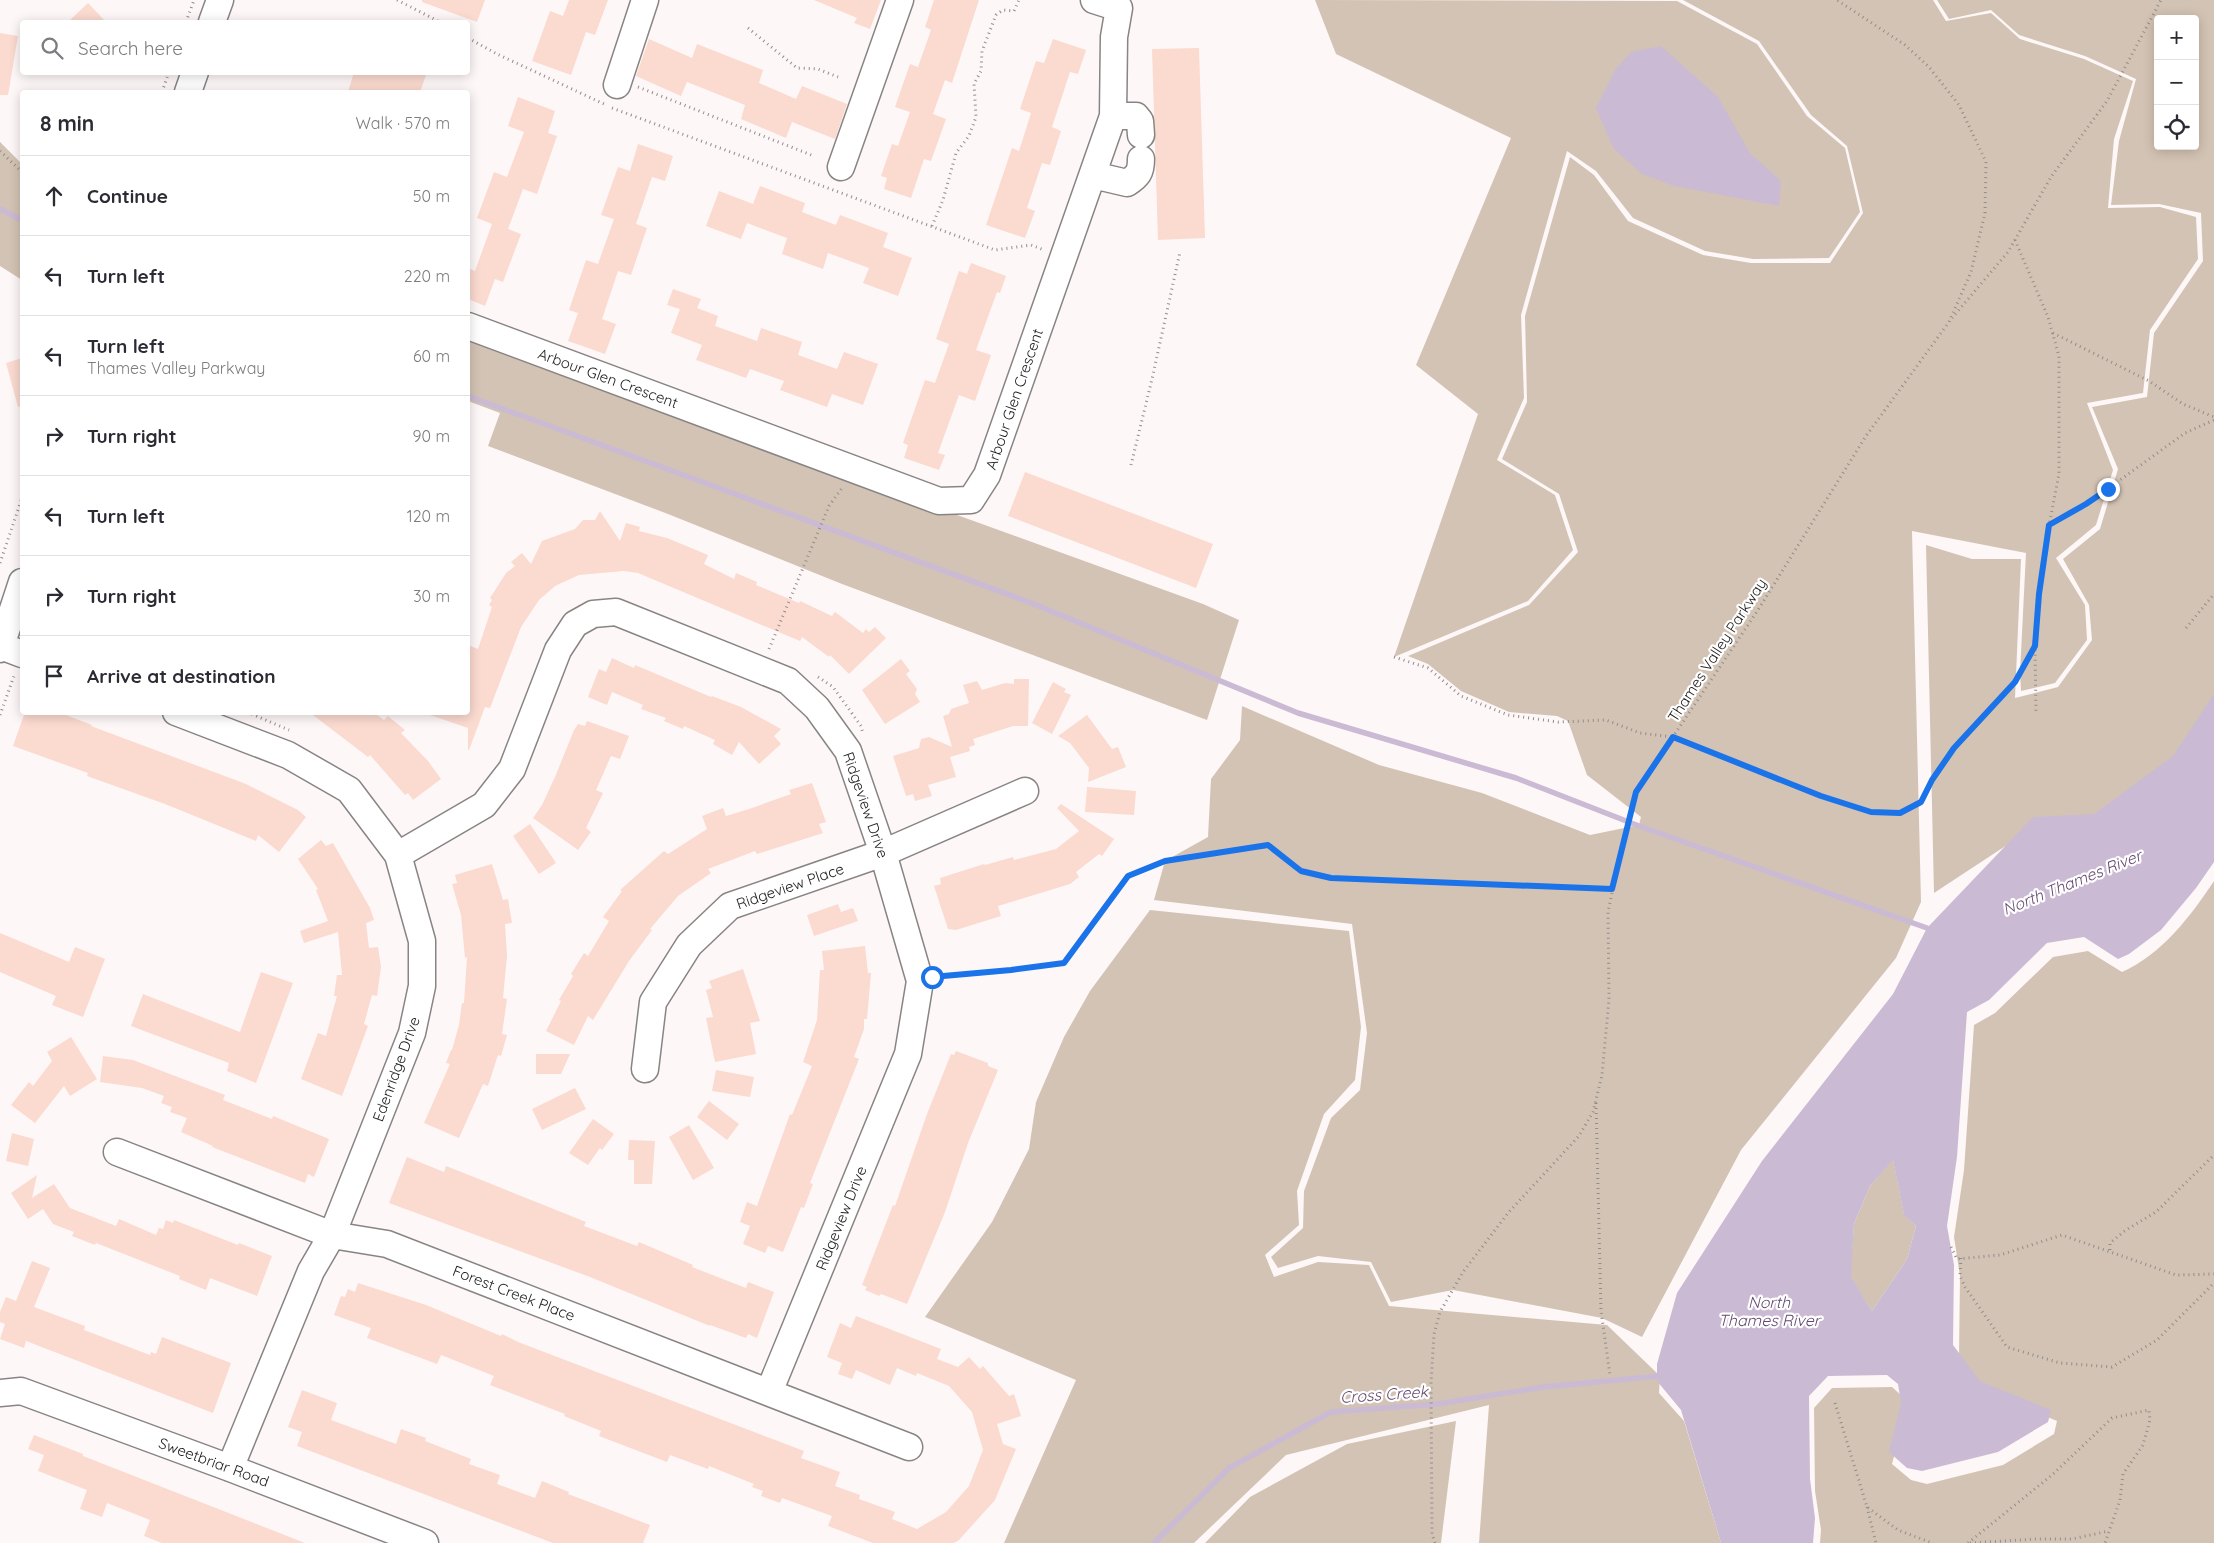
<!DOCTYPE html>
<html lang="en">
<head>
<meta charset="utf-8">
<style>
  :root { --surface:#fff; --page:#f7f7f7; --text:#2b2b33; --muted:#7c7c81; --line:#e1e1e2 }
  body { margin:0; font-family:Quicksand,sans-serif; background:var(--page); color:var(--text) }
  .controls { position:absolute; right:15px; top:15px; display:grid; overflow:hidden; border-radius:5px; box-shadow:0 2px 12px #0003 }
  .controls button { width:45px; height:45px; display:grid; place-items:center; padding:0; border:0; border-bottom:1px solid var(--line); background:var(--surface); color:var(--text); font:25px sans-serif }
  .stop { position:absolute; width:15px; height:15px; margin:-11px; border:4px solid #1a73e8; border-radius:50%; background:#fff }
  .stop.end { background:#1a73e8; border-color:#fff; box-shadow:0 1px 5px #0008 }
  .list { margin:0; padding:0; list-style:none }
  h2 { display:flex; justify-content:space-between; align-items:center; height:65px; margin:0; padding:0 20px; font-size:21px }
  h2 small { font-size:16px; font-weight:400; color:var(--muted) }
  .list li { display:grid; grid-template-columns:32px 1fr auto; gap:15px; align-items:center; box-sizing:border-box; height:80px; padding:0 20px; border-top:1px solid var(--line) }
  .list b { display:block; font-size:19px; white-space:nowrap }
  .list p { margin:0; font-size:16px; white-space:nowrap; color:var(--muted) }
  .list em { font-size:16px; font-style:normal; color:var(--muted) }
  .icon { flex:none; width:28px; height:28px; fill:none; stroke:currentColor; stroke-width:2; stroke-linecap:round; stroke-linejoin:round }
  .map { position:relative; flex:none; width:2214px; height:1543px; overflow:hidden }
  .search { position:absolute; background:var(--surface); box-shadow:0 2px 12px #0003; left:20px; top:20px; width:450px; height:55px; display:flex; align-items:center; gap:12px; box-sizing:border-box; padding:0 18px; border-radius:5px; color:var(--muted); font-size:19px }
  .panel { position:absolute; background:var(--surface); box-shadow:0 2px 12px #0003; left:20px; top:90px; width:450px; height:625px; border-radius:5px }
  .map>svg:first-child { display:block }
</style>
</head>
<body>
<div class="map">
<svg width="2214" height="1543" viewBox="0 0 2214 1543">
  <rect width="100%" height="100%" fill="#fef7f8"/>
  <!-- green -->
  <path fill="#d3c3b4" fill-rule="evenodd" d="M1315,0L1677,1L1757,44L1807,116L1845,148L1860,212L1829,258L1753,259L1705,251L1633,218L1596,171L1567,151L1521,315L1524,398L1497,460L1555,495L1573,550L1528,601L1394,657L1478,414L1416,365L1511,138L1336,54Z
    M1683,0H1933L1946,21L1991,13L2020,39L2084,59L2133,81L2114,139L2108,208L2160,207L2196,217L2198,259L2150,330L2143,393L2087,403L2113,470L2096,525L2056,558L2085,605L2087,640L2055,683L2021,691L2020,673L2026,553L1912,531L1921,902L1896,958L1741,1150L1642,1337L1602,1318L1453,1290L1391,1302L1371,1262L1318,1256L1278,1268L1271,1257L1303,1228L1304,1191L1331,1118L1360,1090L1367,1033L1352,924L1154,900L1165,861L1208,837L1211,779L1240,740L1242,706L1379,765L1482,793L1590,835L1639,825L1641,817L1587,775L1568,721L1557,716L1509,712L1461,691L1428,664L1408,656L1529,605L1578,552L1559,494L1502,459L1527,402L1525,316L1570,157L1594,175L1628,221L1703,255L1751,263H1830L1863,213L1847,146L1811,115L1759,41Z
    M1937,0H2214V708L2175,766L2098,823L2036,826L1934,893L1926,545L1972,559H2021L2015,698L2058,687L2092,640L2089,605L2063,559L2100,529L2118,469L2092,407L2147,397L2154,333L2203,261L2201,213L2159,204L2111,205L2119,141L2136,79L2085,56L2019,35L1991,10L1949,19ZM2158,19H2195V146H2158Z
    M0,142L22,164V280L0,266Z
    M468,338L1203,604L1239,620L1207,720L842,584L668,514L488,446L500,413L468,401Z
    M2214,881V1543H1820L1821,1530L1815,1491L1814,1408L1832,1388L1892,1387L1902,1396L1905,1414L1892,1464L1911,1480L1927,1484L2003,1465L2054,1434L2057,1421L1985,1391L1959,1357L1960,1276L1954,1237L1964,1170L1974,1025L1995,1013L2053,957L2088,951L2122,972C2162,954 2190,917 2214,881Z
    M1150,910L1349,931L1361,1027L1355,1080L1324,1114L1297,1191L1299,1225L1265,1255L1274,1277L1318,1262L1369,1265L1389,1306L1607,1325L1660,1376L1659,1393L1684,1421L1721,1543H1479L1489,1405L1286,1455L1194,1543H1004L1076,1380L925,1317L992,1222L1029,1149L1036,1102L1064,1037L1090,991Z
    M1893,1159L1904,1214L1916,1226L1907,1259L1872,1311L1850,1277L1854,1224L1870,1186Z
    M1456,1421L1441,1543H1205L1250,1497L1347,1444Z"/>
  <!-- water -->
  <path fill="#cbbad3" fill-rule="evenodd" d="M1661,46L1718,97L1750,153L1781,181L1779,206L1674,186L1642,174L1613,148L1596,108L1615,70L1631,52Z
    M2214,694V862L2196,888L2161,930L2129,954L2118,959L2084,937L2047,943L1989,1000L1967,1012L1957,1157L1947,1226L1954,1265L1953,1345L1980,1381L2051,1410L2048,1422L1998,1452L1922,1471L1907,1468L1889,1452L1901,1403L1898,1384L1887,1375L1828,1376L1809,1396L1810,1479L1815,1518L1813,1543H1721L1681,1410L1657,1381V1364L1677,1293L1762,1161L1893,994L1927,928L2033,817L2094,814L2173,756ZM1893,1160L1904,1215L1916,1226L1907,1259L1872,1311L1851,1277L1854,1224L1870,1186Z"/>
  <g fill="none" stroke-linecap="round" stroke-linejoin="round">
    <!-- stream -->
    <path stroke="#cbbad3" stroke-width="5.5" d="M0,209L22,220
      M468,396L1029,602L1298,713L1516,778L1639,826L1927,928
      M1154,1543L1229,1468L1331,1412L1437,1404L1543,1387L1660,1376"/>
  </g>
  <!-- building -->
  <path fill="#fbdacf" d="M422,0H485L477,22L422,2Z
    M569,0H608L595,35L586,32L571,75L532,61L550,11L563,16Z
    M814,0H881L870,29L854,23L857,18Z
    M934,0H979L952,83L945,80L933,114L946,119L931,161L924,159L911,198L884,189L887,178L881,176L892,144L898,146L910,112L895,107L910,64L918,67L931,30L925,27Z
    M88,3L106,22H68Z
    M0,33L18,36L8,95H0Z
    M649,39L692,58L697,44L763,70L759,83L796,99L802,86L847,104L835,139L792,122L786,138L741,119L745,105L687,82L681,96L636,76Z
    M1053,39L1086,50L1078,74L1070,72L1052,127L1061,131L1050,165L1042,163L1027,208L1035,211L1025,238L986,225L1012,148L1019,151L1031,113L1020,109L1036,61L1044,63Z
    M1199,48L1205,238L1158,240L1152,49Z
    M354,72H427L420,92H348Z
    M518,97L555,111L548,133L557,136L537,194L523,189L508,229L521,234L503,282L495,279L485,306L468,299V268L475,271L492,224L477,218L494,172L507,177L524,132L508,126Z
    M638,144L673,156L665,181L652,177L636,224L647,228L631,275L618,271L602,319L616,324L605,354L568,341L578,313L569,310L586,260L598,264L614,219L601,215L618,167L630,171Z
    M760,186L805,203L802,212L836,225L840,215L888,233L883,247L912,258L898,296L863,283L869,268L828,253L823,269L782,254L787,238L747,223L741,239L706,226L719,191L753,204Z
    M971,263L1006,276L1000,293L997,292L976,350L991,355L975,401L959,395L938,453L945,455L939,470L904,458L908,445L903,443L925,380L935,383L949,344L936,339L959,271L967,274Z
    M673,289L701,299L697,308L718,316L715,326L757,341L761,328L802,342L798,355L837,369L844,352L878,364L863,405L832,394L827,407L780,390L784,381L750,369L746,378L696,360L702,345L671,333L680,309L667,305Z
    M22,358V406L18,407L6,363Z
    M1025,472L1213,544L1196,588L1008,516Z
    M600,511L620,541L626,523L640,527L639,531L667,538L708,555L704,564L734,579L736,573L757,582L756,585L799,603L800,601L832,616L835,612L863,633L866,629L869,632L875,627L886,638L849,674L830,655L829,657L802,637L800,641L638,573L624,571L579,575L555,586L539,600L521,627L490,708L485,707L469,750H468V728L430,715L431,712H468V645L478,649L492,607L489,605L492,600L490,598L506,573L515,566L511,562L522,553L531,564L542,541L575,529L583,520H595Z
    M612,658L634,668L635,665L711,697L712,696L741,707L781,729L774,736L781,744L759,764L739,742L732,755L713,744L715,740L684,726L683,729L664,721L666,718L641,709L643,705L612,692L607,705L588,697L599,669L606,672Z
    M901,659L910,671L906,674L917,689L915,694L920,702L885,724L862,690Z
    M1014,679H1029L1028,726H1013L973,739L975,745L969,747L970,751L950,757L956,777L928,785L932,796L915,801L913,794L906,796L893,756L919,748L921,739L929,737L952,747L943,716L949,714L951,709L969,703L963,685L977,681L982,690L1005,683L1014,684Z
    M1053,682L1066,689L1064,692L1071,695L1052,734L1032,723Z
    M25,712H58L92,725L91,726L246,784L298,810L306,817L279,852L258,835L256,841L165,804L87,776L88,773L13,746Z
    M309,712H373L384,720L388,716L405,730L401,733L428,761L441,779L413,800L408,793L405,795L370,755L368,757Z
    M1087,715L1112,749L1118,747L1126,767L1088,782L1089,768L1070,743L1058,736Z
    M587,721L629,736L620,759L611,756L596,790L603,793L586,828L591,832L578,850L533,818L542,805L555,777L574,730L578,724L585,726Z
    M812,783L826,822L819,824L823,833L757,854L755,851L708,869L711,873L678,896L650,929L652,930L629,961L593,1020L588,1016L574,1045L546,1031L561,1001L559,1000L573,976L571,974L584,953L588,956L609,921L603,917L622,891L620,890L664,851L668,854L707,829L702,816L723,808L726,816L749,809L791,794L789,790Z
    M1087,787L1136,791L1134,815L1085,812Z
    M1061,804L1114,839L1102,856L1099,854L1076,872L1079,877L1070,884L998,906L1001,916L956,930L948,929L934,886L941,884L940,878L984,864L985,865L1013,857L1014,860L1056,849L1079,831L1057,808Z
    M530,824L556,863L539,874L513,836Z
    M321,840L326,846L333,843L370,908L374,920L366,923L369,948L378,947L381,967L377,996L372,995L364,1024L368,1026L342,1096L301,1079L318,1033L326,1036L337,996H334L337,975H342L338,932L304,943L300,931L328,921L316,890L318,889L298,859Z
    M492,864L503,900L508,899L512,923L505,924L507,956L503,998L507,999L502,1034L507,1035L501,1056L498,1055L488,1086L483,1084L459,1138L424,1123L450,1064L446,1063L451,1050H452L459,1025L462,1003H464L467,957L465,958L461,915L452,884L457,883L455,875Z
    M838,904L841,912L853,908L858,921L814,936L807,915Z
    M0,933L69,962L75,947L105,959L83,1017L52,1005L56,996L0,972Z
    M865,946L868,973H871L867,1019H864V1029L854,1057L859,1059L810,1183L813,1184L804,1208L801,1207L783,1252L768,1246L765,1253L743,1244L750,1226L740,1222L747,1202L757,1206L790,1114L792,1115L812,1066L803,1062L817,1020L820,970H824L822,951Z
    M743,969L760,1021L750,1023L756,1054L715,1062L706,1018L713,1017L706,990L712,988L709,981Z
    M261,972L293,983L256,1083L227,1071L229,1063L131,1026L143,994L240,1032Z
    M71,1037L97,1079L70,1096L64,1086L35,1123L11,1105L29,1082L33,1086L52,1061L47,1052Z
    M956,1051L988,1063V1066L998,1070L968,1143L945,1212L907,1304L881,1294L879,1296L865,1290L867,1287L862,1285L893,1205L895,1206L927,1114L951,1054L954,1055Z
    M536,1054H570L561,1074H536Z
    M103,1056L133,1060L225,1095L223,1100L272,1119L273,1116L329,1139L314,1177L308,1174L305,1183L212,1147L213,1146L181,1132L187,1118L170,1112L172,1107L161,1103L164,1096L142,1088L100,1082Z
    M716,1070L754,1077L750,1097L712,1091Z
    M575,1088L586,1109L542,1130L532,1109Z
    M709,1101L739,1124L727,1140L697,1117Z
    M593,1119L614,1134L602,1150L600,1148L588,1165L569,1153Z
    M689,1125L714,1168L693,1180L669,1137Z
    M12,1133L34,1139L28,1166L6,1161Z
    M629,1140L655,1141L652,1184H634V1160H628Z
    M407,1157L444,1172L446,1166L484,1181L586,1222L584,1226L637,1246L639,1242L693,1265L692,1267L746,1288L748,1282L774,1292L757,1338L748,1334L746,1338L710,1325V1326L590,1277L389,1203Z
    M37,1175L32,1198L54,1184L70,1208L116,1226L119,1219L156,1235L159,1228L163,1229L166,1220L173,1223L174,1220L238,1245L239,1243L272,1256L257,1296L210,1278L206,1290L179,1279L180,1276L96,1243L95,1245L72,1236L74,1232L53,1224L43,1209L28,1219L11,1193Z
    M32,1261L50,1268L34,1307L85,1326L84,1330L150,1355L151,1352L156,1354L162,1337L231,1363L213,1413L26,1341L24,1348L0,1339L5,1324L0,1322V1312L6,1297L16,1301Z
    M358,1283L426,1305L501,1336L502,1334L518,1342L804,1451L801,1458L840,1472L835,1486L860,1495L859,1499L895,1512L892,1519L917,1529L946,1512L969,1486L983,1450L972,1412L949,1386L917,1373L916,1376L897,1368L890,1385L856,1370L852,1379L838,1374L842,1363L827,1357L840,1323L851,1328L856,1316L941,1349L937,1359L958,1367L969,1357L980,1369L983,1366L1009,1396L1014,1394L1021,1416L997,1424L1003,1444L1016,1449L995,1500L959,1540L954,1543H873L828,1526L832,1516L782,1498L780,1503L761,1496L763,1491L752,1487L754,1484L709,1466L708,1469L670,1455L667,1462L599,1436L601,1431L564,1416L565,1414L490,1385L494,1376L441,1355L437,1364L367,1338L371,1328L334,1315L341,1296L345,1297L348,1289L355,1292Z
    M302,1390L337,1403L331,1420L396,1444L401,1429L426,1438L425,1441L471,1459L469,1464L500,1475L497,1484L535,1498L542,1481L569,1492L568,1494L650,1525L643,1543H553L297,1446L302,1432L288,1427Z
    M34,1435L83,1454V1456L305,1543H162L144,1536L150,1520L107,1503L102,1517L80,1509L87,1490L38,1471L44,1455L28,1449Z"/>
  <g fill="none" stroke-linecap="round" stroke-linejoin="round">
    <!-- minor casing -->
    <g stroke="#898484" stroke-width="29">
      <path id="minor" d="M212,22L220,0
        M617,85L645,0
        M188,92L195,72
        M1113,116H1136L1140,121L1141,135
        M841,167L900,0
        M1093,175L1127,183C1138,176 1141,172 1141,159
        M468,326L939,501L971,500L987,475L1113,116L1114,37L1119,8L1094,0
        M1,646L22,654
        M0,649L22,582
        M176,712L288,755L349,790L398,855L422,941V986L412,1033L332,1235L311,1271L230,1468
        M398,855L484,805L512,769L558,650L575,624L593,614L616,612L788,681L817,708L848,751L883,853L920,981L908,1054L769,1392
        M645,1069L653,1002L689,945L730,906L883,853L1025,791
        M117,1152L332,1235L387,1244L909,1447
        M0,1393L21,1391L230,1468L425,1543"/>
    </g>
    <!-- path -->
    <path stroke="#918d8d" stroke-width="3" stroke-dasharray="1 4" stroke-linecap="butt" d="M397,0L440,22
      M186,22L194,0
      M748,28L797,68L818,69L838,77
      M468,38L497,54L604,104
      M638,87L814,156
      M162,92L169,72
      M612,108L995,250L1031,245L1044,250
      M0,151L22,172
      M932,226L943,200L956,153L969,136L976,117L974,84L981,71L982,51L996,15L1003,10L1014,11L1019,0
      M2015,240L2048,317L2059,356V474L2046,541L2039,594L2035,646L2036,712
      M1952,318L2008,252L2051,177L2107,101L2161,0
      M2053,333L2149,381L2183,404L2214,417
      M1131,465L1152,379L1180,252
      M2049,525L2087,504L2185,433L2214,420
      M0,563L22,498
      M2186,628L2214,594
      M769,649L829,506L842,488
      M1394,657L1428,668L1461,696L1508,715L1558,722L1606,720L1640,733L1673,737L1821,796L1871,812L1900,813L1921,802L1932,780L1954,748L2015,682L2035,646
      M818,677L833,687L861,726L863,733
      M247,712L289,730
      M0,715L15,673
      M941,976L1011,970L1064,963L1128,876L1165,861L1267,845L1301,871L1331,878L1612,889
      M1596,1103L1601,1311L1610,1375
      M1951,1247L1957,1259L2000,1255L2062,1235L2176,1275L2214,1274
      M2110,1250V1243L2126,1230L2156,1212L2214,1155
      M1961,1258L1960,1276L1965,1287L2007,1347L2060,1363L2112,1367L2157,1340L2214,1283
      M1835,1403L1867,1507L1898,1530L1932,1543
      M1867,1507L1876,1543
      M1435,1543L1432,1534L1431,1383L1434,1334L1440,1312L1463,1272L1508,1213L1579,1136L1593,1112L1602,1075L1609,999L1608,912L1621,850L1636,792L1758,610L1866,436L1949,322L1971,272L1985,213L1986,162L1959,105L1929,67L1905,45L1837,0
      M1968,1543L2052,1475L2112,1418L2149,1410L2150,1420L2143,1445L2123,1474L2120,1500L2105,1543
      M1970,1543L2037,1539H2072L2109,1531"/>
    <!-- minor -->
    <use href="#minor" stroke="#fff" stroke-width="26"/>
  </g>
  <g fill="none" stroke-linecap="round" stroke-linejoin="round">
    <!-- route -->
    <path stroke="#1a73e8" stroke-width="6" d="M932,977L1011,970L1064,963L1128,876L1165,861L1268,845L1301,871L1331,878L1612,889L1636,792L1673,737L1821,796L1871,812L1900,813L1921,802L1932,780L1954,748L2015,682L2035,646L2039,594L2049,525L2086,504L2108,489"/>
  </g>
  <g text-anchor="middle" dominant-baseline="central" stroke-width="4.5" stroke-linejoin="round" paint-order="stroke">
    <!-- street labels -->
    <g font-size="15" fill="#1d1b1b" stroke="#fff">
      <text transform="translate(608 378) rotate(20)">Arbour Glen Crescent</text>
      <text transform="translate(1014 399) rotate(-71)">Arbour Glen Crescent</text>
      <text transform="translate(1717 650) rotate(-57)">Thames Valley Parkway</text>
      <text transform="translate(866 805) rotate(71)">Ridgeview Drive</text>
      <text transform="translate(790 886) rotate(-19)">Ridgeview Place</text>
      <text transform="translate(396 1069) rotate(-70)">Edenridge Drive</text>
      <text transform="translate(841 1218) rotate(-68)">Ridgeview Drive</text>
      <text transform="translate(514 1293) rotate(21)">Forest Creek Place</text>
      <text transform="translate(214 1462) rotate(20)">Sweetbriar Road</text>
    </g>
    <!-- water labels -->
    <g font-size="16" font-style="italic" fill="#644970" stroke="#fff">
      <text transform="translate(2072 882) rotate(-22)">North Thames River</text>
      <text x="1769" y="1302">North<tspan x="1769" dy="18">Thames River</tspan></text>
      <text transform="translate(1384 1394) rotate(-4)">Cross Creek</text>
    </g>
  </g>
</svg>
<div class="controls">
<button>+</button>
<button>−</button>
<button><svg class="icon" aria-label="locate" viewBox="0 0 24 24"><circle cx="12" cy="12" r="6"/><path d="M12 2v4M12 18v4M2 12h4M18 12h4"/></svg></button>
</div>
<div class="stop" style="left:932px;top:977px"></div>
<div class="stop end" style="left:2108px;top:489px"></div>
<div class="search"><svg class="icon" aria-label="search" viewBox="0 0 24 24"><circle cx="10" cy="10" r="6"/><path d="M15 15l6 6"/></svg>Search here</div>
<section class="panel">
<h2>8 min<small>Walk · 570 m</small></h2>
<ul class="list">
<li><svg class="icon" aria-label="ahead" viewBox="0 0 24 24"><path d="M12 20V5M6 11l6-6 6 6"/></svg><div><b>Continue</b></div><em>50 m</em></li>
<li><svg class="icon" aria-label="left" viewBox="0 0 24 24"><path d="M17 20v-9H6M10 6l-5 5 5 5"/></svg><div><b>Turn left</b></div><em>220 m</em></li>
<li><svg class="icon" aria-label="left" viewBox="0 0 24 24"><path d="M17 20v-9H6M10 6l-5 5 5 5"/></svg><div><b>Turn left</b><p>Thames Valley Parkway</p></div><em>60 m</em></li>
<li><svg class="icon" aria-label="right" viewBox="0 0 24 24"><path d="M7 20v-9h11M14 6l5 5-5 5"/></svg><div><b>Turn right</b></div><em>90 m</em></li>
<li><svg class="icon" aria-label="left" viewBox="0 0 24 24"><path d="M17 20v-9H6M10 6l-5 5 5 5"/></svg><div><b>Turn left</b></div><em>120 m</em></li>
<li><svg class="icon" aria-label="right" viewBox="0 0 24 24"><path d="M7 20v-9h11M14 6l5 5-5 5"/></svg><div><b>Turn right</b></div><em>30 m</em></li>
<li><svg class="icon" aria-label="arrive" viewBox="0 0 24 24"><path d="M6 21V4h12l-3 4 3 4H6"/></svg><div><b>Arrive at destination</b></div></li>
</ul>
</section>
</div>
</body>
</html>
